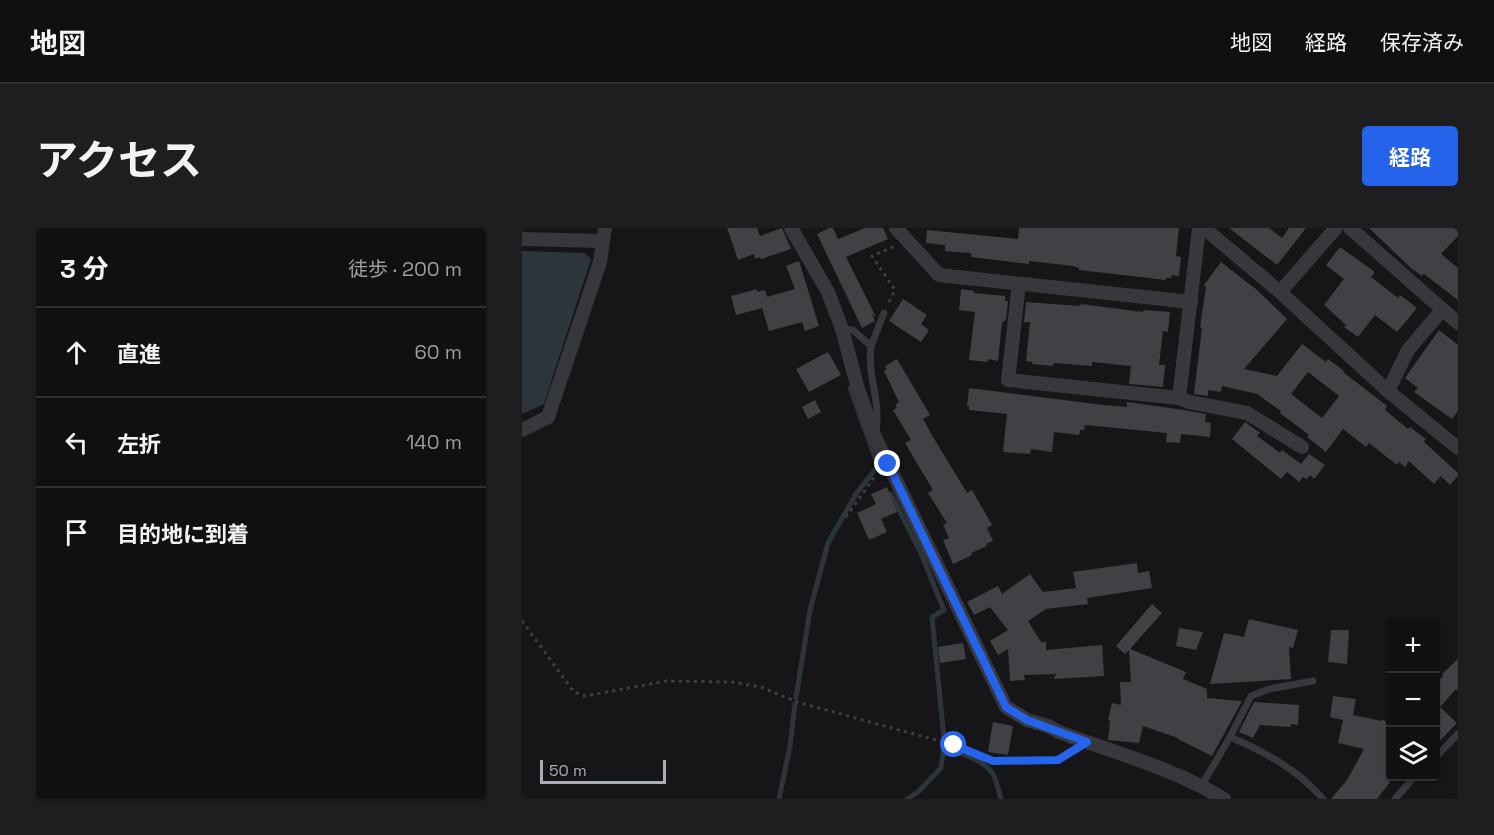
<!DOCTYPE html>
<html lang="ja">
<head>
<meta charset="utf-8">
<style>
  :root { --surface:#101012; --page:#1e1e20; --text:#f1f3f6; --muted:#9c9d9f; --line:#303032; --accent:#2563eb }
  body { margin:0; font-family:"Space Grotesk","Noto Sans JP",sans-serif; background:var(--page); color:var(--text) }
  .controls { position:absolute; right:18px; bottom:18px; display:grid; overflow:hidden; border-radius:6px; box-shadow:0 2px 4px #0004 }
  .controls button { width:54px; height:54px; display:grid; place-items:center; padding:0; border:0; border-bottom:2px solid var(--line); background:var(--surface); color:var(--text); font:30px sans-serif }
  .scale { position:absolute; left:18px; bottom:15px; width:126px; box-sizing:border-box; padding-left:6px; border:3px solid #a8adb8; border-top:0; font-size:16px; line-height:21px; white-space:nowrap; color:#a8adb8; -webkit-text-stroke:4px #111113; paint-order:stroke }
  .stop { position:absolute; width:18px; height:18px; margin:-14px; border:4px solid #2563eb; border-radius:50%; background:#fff }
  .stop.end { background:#2563eb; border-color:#fff; box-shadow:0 2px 6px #0008 }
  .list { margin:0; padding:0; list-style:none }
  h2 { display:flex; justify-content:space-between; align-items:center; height:78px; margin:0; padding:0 24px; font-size:26px }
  h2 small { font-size:20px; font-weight:400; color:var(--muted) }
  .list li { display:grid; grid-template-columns:39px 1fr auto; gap:18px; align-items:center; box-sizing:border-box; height:90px; padding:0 24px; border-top:2px solid var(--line) }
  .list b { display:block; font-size:22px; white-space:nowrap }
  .list em { font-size:20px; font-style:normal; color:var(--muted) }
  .icon { flex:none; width:33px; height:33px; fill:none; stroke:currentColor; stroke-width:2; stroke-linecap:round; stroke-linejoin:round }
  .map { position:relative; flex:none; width:936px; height:571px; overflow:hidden; border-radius:6px }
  header { display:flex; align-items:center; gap:36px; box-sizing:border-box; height:84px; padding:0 30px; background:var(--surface); border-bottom:2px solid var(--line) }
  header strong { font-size:28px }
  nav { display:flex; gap:33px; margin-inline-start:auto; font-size:21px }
  .intro { display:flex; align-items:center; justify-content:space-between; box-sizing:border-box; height:144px; padding:0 36px }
  h1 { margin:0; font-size:42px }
  .button { padding:15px 27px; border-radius:6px; background:var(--accent); color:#fff; font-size:21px; font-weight:700 }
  main { display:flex; gap:36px; padding:0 36px }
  aside { flex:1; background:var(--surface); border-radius:6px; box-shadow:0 2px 4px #0004 }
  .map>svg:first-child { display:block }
</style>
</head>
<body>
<header>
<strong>地図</strong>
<nav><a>地図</a><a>経路</a><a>保存済み</a></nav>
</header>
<div class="intro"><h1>アクセス</h1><a class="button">経路</a></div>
<main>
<aside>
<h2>3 分<small>徒歩 · 200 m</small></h2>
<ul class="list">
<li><svg class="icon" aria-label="ahead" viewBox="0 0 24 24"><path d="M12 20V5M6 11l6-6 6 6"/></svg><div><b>直進</b></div><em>60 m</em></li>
<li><svg class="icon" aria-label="left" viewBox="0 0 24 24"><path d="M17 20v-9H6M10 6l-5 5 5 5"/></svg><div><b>左折</b></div><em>140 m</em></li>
<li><svg class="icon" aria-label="arrive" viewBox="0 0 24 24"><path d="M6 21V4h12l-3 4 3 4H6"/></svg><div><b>目的地に到着</b></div></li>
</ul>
</aside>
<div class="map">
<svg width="936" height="571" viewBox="0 0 936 571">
  <rect width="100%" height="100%" fill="#161618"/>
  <!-- water -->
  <path fill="#2c353c" d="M0,23L62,25L69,31L22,176L0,186Z"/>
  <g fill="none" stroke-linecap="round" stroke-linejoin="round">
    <!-- stream -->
    <path stroke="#2c353c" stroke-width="5" d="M369,266L399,325L422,382L410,389L422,511
      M274,470L288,382L306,315L334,266L356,238L328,160
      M422,521C438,524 464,532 472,548C475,555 477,564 479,571
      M257,571L268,518L273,476
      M385,571L396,564L419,540L422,519"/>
  </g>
  <!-- building -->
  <path fill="#404145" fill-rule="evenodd" d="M205,0H235L238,8L260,0L269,21L239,31L238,29L233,31L232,26L216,32Z
    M307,0H311L316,11L343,0H361L366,11L324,29L354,89L350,86L353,93L340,100L295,6Z
    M497,0H657L654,28L659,29L657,48L650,47L649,50H644V52L557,42V40L551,38L507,33V36L449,29V25L423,23V17L404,15L405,2L496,11Z
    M707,0H747L760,10L767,0H784L755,37Z
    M847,0H936V8L919,26L936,40V72L902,46L900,48L889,40Z
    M818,19L853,44L849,49L876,70L878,67L895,80L875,104L853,87L836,109L822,99L824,97L802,77L822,51L804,37Z
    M277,33L297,98L283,103L280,94L247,103L240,80L214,87L209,68L235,61V64L243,62L245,69L273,61L264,38Z
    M699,34L735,62L765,91L722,141L755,148L780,116L804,134L806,131L822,143L821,144L865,178L863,182L886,201L888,199L904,211L902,214L936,245V248L928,257L919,248L912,256L887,233L883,239L877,234L875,237L847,215L844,219L821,201L804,224L785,209L787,207L758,185L759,183L735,166L700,158L699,164L686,162V168L672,166L680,100L678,99L684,59L682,57ZM786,144L817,168L800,190L769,166Z
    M439,61L452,63V65L483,68V73H486L484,92L480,94L476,133L466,131L465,134L447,132L453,84L437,82Z
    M381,71L405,87L399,96L407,102L399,114L367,93Z
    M504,74L558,78L559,76L621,84L622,82L648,84L646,104L641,103L637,137H643L641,159L607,156L609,138L570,134V138L532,135L531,138L510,136V134L504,133L508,94H502Z
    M917,102L936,117V183L930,191L892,164L896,160L883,150Z
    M306,124L319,147L287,164L274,141Z
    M375,131L408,187L401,191L411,209L445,265L450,262L470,297L465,300L471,313L464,316L465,318L449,325L450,327L431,336L421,312L427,310L421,297L425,295L406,265L411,262L383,215L389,212L371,182L375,180L373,177L377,174L362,143L365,141L363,138Z
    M447,160L581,177L605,179V174L662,182L684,186L683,194L689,195L688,209L659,206L658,215L644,214L645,205L563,197L562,202H558L557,207L532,204L530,224L509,221L508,226L481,224L485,186L447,182V178H445Z
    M293,172L299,184L286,191L280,179Z
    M723,194L738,205L735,208L758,225L760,222L779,236L787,226L803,237L792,251L788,247L785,251L781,249L777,254L765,244L759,251L710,211Z
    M365,259L375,284L359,291L365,304L347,312L335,285L354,276L349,266Z
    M615,335L616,345L627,343L630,360L565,370L566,376L524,381L506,393L519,414H524V422L580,417L582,448L532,451L534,446L502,447L503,452L488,453L486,421L476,427L468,413L486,402L468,379L452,387L445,374L476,358L480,366L508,346L521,364L554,360L551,344Z
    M630,376L640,385L608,421L664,444L661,451L685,461V470L720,473L690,528L656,511V510L621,498L617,515L586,512L588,492H586L590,475L599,477L598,454H609L607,422L603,426L594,418Z
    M727,391L776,402L771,420L767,419L769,451L688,456L702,405L722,409Z
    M657,400L681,404L674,422L654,418Z
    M809,402H827L825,436L806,434Z
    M441,415L444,431L418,435L416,419Z
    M936,431V463L934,461L918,479L935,495L914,517V452L915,454L921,448L920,446Z
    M811,468L834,471L831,487L859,493L860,491L868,496V554L855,571H809L825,552L842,521L816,515L821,492L808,489Z
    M732,474L777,477L776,497L769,496L768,499L738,497L731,510L717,504Z
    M471,494L491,498L486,527L466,524Z"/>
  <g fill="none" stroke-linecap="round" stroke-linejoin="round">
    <!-- path -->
    <path stroke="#3d3f44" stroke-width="3" stroke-dasharray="3 4.5" stroke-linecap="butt" d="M367,74L373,62L350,28L373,18
      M324,289L354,247
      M0,393L52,464L63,468L144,453L209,454L239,459L275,474L432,517L471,533L535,532L548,524"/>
    <!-- lane -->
    <path stroke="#37383d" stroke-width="7" d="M321,101L331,102L349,118C345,148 359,172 354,203
      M349,118L362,85
      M708,509L729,468L747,461L791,453
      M914,529L936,506
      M680,557L708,509C743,524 775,541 801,571
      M873,571L893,548"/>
    <!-- street -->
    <path stroke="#37383d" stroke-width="14" d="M269,0L306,64L320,101L336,161L353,209L484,479L505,492L526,498L537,504C593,525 651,540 702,571
      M374,0L417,47L669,74
      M682,0L758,64L866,163L936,220
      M828,0L936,95
      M0,11L80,13
      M497,56L486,152L657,170L667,174L725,185L780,219
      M758,64L814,0
      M866,163L886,122L920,82
      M657,170L677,0
      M0,202L26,189L78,34L83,0"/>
  </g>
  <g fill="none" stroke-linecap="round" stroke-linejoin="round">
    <!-- route -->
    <path stroke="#2563eb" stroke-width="8" d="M366,236L484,479L505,492L565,514L536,532L471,533L432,517"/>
  </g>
</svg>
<div class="controls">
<button>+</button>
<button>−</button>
<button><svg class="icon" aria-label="layers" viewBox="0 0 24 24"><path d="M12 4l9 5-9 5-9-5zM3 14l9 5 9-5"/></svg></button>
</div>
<div class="scale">50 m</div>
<div class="stop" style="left:432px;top:517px"></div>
<div class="stop end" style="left:366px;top:236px"></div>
</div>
</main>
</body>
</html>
